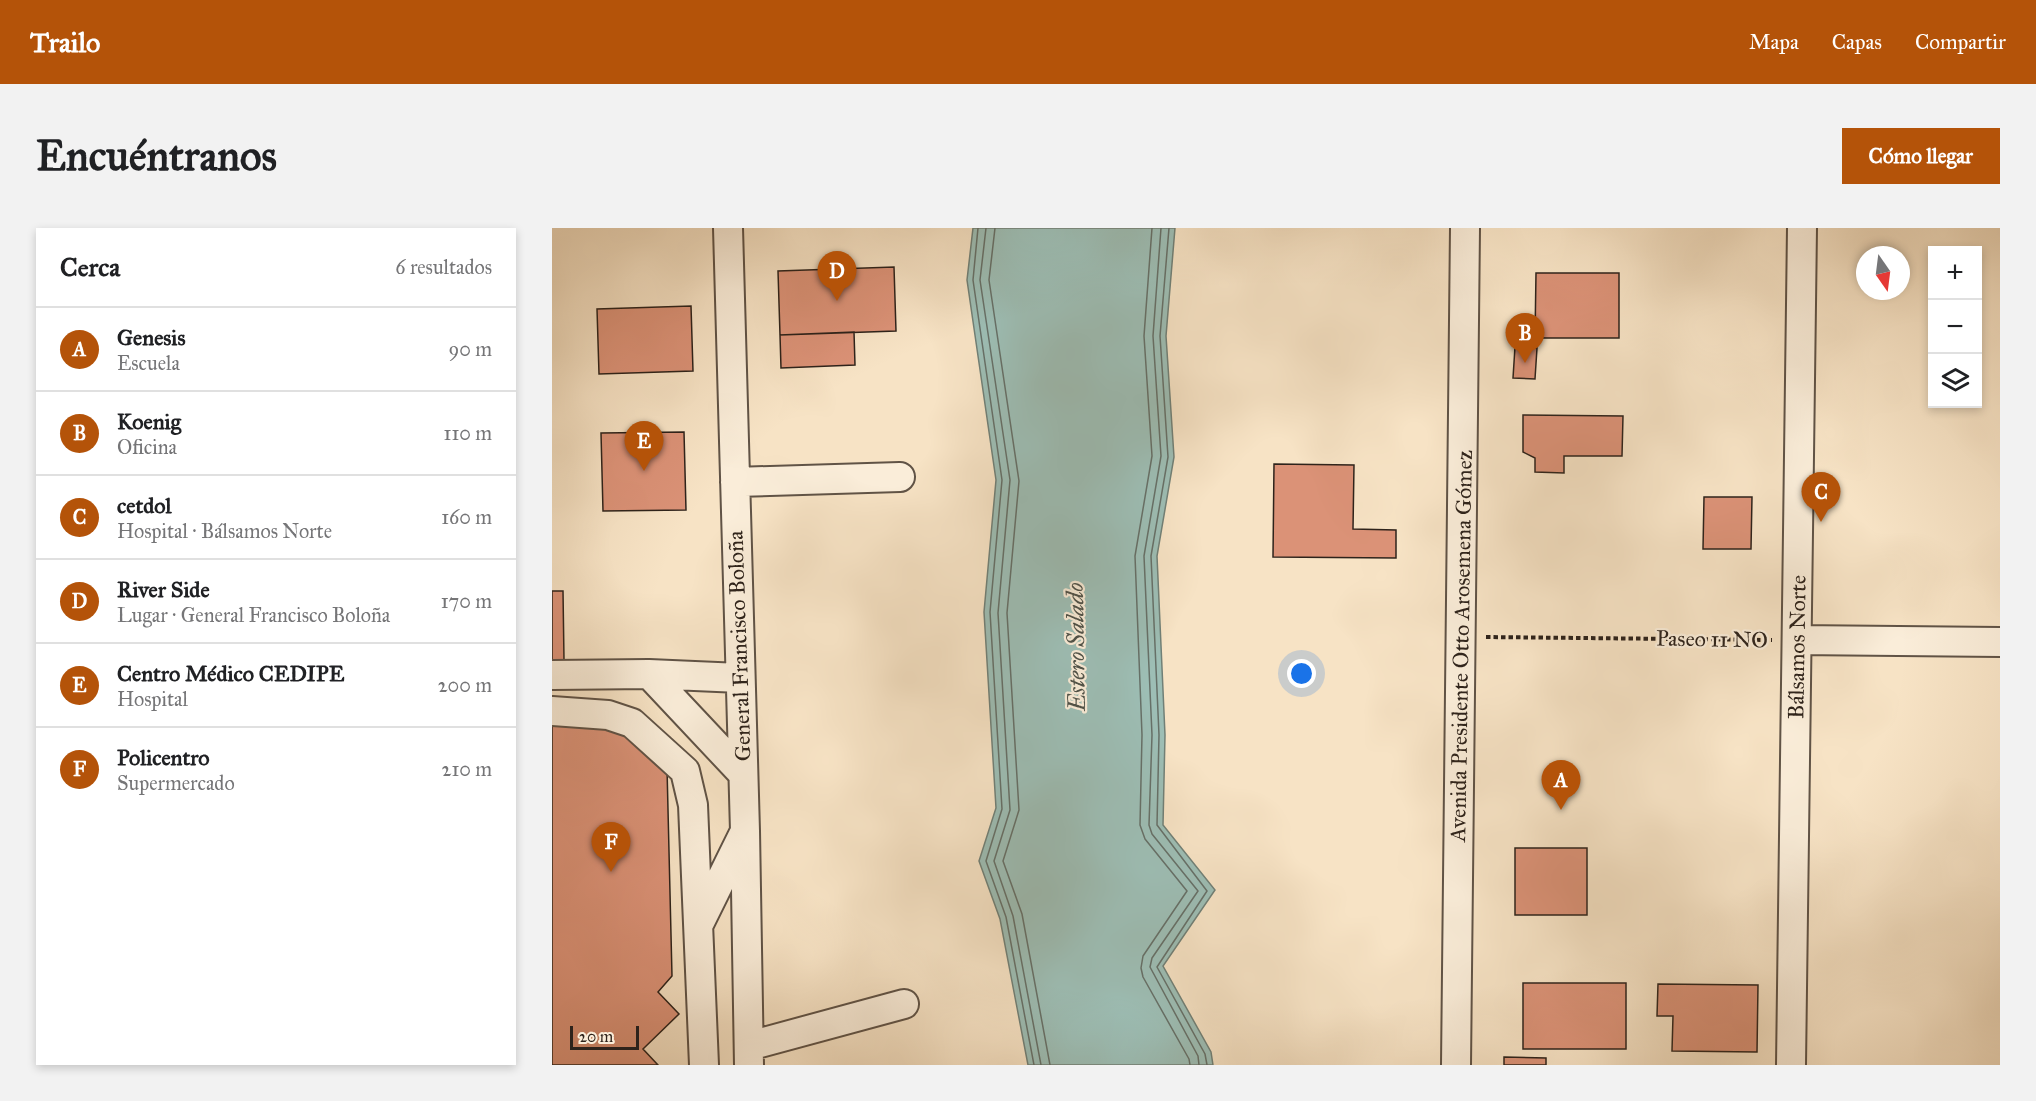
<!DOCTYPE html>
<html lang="es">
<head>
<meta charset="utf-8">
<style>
  :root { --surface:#fff; --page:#f2f2f2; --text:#202124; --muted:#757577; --line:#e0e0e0; --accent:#b45309 }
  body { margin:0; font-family:"IM FELL Great Primer",serif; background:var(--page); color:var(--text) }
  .controls { position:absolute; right:18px; top:18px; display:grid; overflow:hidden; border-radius:0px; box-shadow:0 3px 9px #0003 }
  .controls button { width:54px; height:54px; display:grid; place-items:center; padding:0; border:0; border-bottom:2px solid var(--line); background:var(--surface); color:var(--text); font:30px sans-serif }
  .compass { position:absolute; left:1304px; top:18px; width:54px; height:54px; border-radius:50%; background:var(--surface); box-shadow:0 3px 9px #0003; rotate:166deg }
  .scale { position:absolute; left:18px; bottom:15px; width:69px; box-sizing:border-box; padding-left:6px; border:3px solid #2e231b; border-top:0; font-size:16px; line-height:21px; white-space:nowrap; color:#2e231b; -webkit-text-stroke:4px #faedd9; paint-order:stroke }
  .you { position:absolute; left:750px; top:446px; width:21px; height:21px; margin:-15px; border:4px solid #fff; border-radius:50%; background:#1a73e8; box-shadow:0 0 0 9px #1a73e833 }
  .badge { display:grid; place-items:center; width:39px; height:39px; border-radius:50%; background:var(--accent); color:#fff; font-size:20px; font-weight:700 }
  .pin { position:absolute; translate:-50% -50px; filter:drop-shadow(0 2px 3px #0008) }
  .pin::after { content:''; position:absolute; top:32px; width:21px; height:18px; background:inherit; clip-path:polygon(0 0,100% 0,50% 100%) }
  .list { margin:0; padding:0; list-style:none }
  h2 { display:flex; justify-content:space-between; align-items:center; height:78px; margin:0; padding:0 24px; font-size:26px }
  h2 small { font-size:20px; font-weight:400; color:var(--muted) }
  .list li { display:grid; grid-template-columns:39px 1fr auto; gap:18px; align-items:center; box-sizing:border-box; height:84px; padding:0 24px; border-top:2px solid var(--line) }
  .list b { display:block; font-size:22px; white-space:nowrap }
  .list p { margin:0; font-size:20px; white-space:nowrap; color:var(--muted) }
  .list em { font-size:20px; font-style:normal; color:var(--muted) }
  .icon { flex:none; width:33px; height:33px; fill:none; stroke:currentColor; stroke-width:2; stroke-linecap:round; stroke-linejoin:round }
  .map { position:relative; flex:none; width:1448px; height:837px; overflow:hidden; border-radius:0px }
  header { display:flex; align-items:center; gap:36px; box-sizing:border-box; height:84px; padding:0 30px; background:var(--accent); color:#fff }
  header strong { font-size:28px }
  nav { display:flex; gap:33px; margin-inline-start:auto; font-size:21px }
  .intro { display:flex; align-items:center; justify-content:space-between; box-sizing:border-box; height:144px; padding:0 36px }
  h1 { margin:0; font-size:42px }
  .button { padding:15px 27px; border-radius:0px; background:var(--accent); color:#fff; font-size:21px; font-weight:700 }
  main { display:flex; gap:36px; padding:0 36px }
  aside { flex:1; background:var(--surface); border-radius:0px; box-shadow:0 3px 9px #0003 }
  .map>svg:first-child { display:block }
</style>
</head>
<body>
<header>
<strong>Trailo</strong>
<nav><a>Mapa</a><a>Capas</a><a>Compartir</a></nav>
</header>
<div class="intro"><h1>Encuéntranos</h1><a class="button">Cómo llegar</a></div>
<main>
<aside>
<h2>Cerca<small>6 resultados</small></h2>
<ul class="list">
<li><span class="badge">A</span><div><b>Genesis</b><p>Escuela</p></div><em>90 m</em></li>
<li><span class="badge">B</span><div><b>Koenig</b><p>Oficina</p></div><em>110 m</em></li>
<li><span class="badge">C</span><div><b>cetdol</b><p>Hospital · Bálsamos Norte</p></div><em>160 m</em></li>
<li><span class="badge">D</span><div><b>River Side</b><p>Lugar · General Francisco Boloña</p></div><em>170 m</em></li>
<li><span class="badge">E</span><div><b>Centro Médico CEDIPE</b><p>Hospital</p></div><em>200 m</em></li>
<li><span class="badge">F</span><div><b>Policentro</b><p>Supermercado</p></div><em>210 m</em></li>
</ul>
</aside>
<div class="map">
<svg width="1448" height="837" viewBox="0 0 1448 837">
  <rect width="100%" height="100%" fill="#f7e3c5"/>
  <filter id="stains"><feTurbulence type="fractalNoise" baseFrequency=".00333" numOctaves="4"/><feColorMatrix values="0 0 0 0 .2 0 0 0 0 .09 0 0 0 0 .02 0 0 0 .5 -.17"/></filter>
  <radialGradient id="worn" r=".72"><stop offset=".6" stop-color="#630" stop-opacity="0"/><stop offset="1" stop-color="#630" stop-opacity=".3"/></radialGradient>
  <!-- water -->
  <path fill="#9dbeb5" stroke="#718077" stroke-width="1.5" d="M421,0H623L614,108L622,229L605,328L613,507L611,597L663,662L611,738L659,824L661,837H476L448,691L427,633L444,580L432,384L444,252L415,52Z"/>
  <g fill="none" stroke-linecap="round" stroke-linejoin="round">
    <!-- shore -->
    <path stroke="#667068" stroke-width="1.5" d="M426,0L421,52L450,252L438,384L450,581L434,633L454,689L482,837
      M434,0L428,52L458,252L446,385L458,582L442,633L461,688L489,837
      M443,0L437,52L467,253L455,385L467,582L451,633L470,686L498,837
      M600,0L592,108L600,228L583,328L590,507L588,597L593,611L635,663L591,728L589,740L591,749L637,831L638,837
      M609,0L601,108L609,228L592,328L600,507L597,597L600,606L646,663L600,730L598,739L646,828L647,837
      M617,0L608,108L616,229L599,328L607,507L605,597L655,663L605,739L653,826L655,837"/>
  </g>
  <!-- building -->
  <path fill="#db9277" stroke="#2e231b" stroke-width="1.5" d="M342,39L344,103L228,107L226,43Z
    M984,45H1067V110H983Z
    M139,78L141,143L47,146L45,81Z
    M302,104L303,137L229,140L228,107Z
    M963,119L985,120L983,151L961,150Z
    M971,187L1071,188L1070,228H1012V245L983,244V230L971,224Z
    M132,204L134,282L51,283L49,205Z
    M722,236L802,237L801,301L844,302V330L721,329Z
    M1152,269H1200L1199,321H1151Z
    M0,363H11L12,432H0Z
    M0,492L67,493L115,540L120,748L106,764L127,786L91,821L106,837H0Z
    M963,620H1035V687H963Z
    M971,755H1074V821H971Z
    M1106,756L1206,757L1205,824L1120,823L1121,788H1105Z
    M952,829L994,830V837H952Z"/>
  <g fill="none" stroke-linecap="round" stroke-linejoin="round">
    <!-- minor casing -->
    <g stroke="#605346" stroke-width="32">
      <path id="minor" d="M176,0L193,603L197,837
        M183,254L348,249
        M1245,412L1448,414
        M97,446L191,546
        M0,447L97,446L188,450
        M0,483L56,487L80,495L133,543L141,577L152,837
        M148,694L191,607
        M197,818L352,776
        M904,837L913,0
        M1239,837L1250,0"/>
    </g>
    <!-- path -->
    <path stroke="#2e231b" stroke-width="4" stroke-dasharray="4.5 3" stroke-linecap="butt" d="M934,409L1220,412"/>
    <!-- minor -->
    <use href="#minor" stroke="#faedd9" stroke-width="28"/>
  </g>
  <g text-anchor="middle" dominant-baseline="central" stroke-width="4.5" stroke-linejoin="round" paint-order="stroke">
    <!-- street labels -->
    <g font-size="22" fill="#2e231b" stroke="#faedd9">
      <text transform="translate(1160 411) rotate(1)">Paseo 11 NO</text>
      <text transform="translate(187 418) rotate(-92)">General Francisco Boloña</text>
      <text transform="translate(909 418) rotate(-89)">Avenida Presidente Otto Arosemena Gómez</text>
      <text transform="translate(1245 419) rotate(-89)">Bálsamos Norte</text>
    </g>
    <!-- water labels -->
    <g font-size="24" font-style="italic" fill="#4f5249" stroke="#faedd9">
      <text transform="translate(524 419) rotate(-91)">Estero Salado</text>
    </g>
  </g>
  <rect width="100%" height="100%" filter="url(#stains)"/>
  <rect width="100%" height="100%" fill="url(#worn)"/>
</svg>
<div class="controls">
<button>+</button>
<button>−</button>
<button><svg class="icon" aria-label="layers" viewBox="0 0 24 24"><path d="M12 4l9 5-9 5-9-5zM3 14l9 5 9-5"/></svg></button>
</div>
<svg class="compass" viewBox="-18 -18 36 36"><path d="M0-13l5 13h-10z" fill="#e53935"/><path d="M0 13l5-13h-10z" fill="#757577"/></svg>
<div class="scale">20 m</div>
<div class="you"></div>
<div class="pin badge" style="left:1009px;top:582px">A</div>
<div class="pin badge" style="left:973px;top:135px">B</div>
<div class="pin badge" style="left:1269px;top:294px">C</div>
<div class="pin badge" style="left:285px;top:73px">D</div>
<div class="pin badge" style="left:92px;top:243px">E</div>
<div class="pin badge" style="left:59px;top:644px">F</div>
</div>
</main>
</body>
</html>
